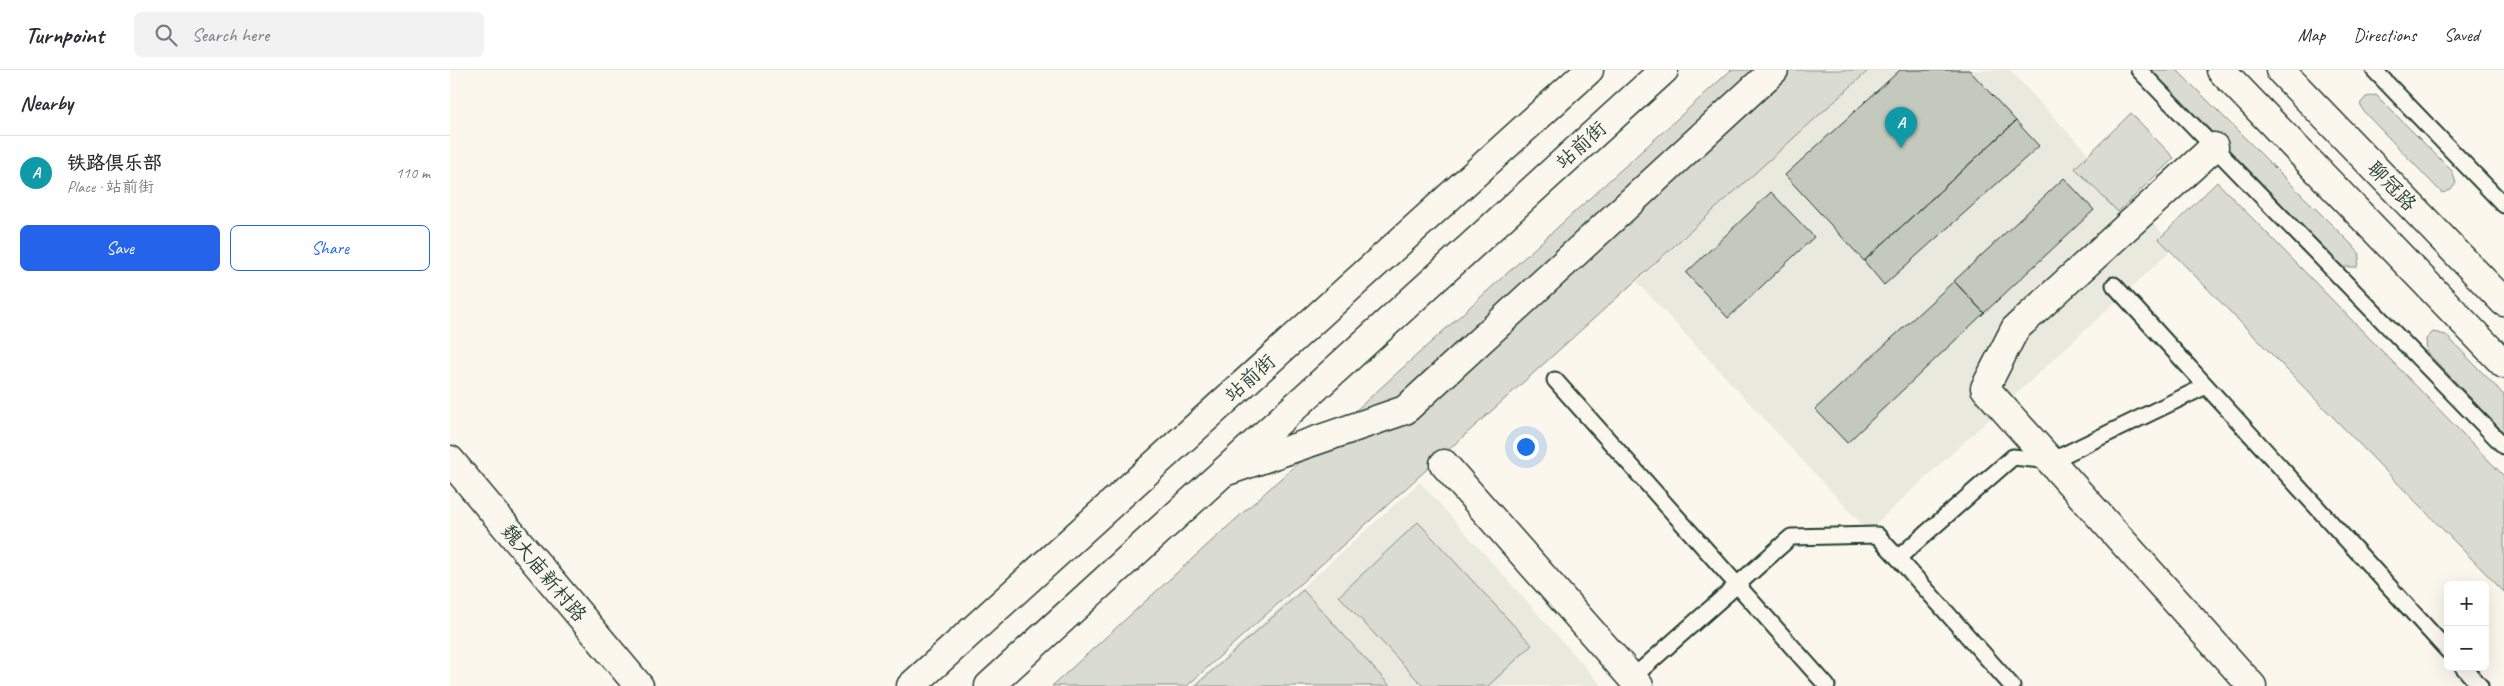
<!DOCTYPE html>
<html lang="en">
<head>
<meta charset="utf-8">
<style>
  :root { --surface:#fff; --page:#f2f2f3; --text:#2b2b33; --muted:#7c7c81; --line:#e1e1e2; --accent:#2563eb }
  body { margin:0; font-family:Caveat,"LXGW WenKai TC",sans-serif; background:var(--page); color:var(--text) }
  .controls { position:absolute; right:15px; bottom:15px; display:grid; overflow:hidden; border-radius:8px; box-shadow:0 5px 20px #0002 }
  .controls button { width:45px; height:45px; display:grid; place-items:center; padding:0; border:0; border-bottom:1px solid var(--line); background:var(--surface); color:var(--text); font:25px sans-serif }
  .you { position:absolute; left:1075px; top:376px; width:18px; height:18px; margin:-12px; border:4px solid #fff; border-radius:50%; background:#1a73e8; box-shadow:0 0 0 8px #1a73e833 }
  .badge { display:grid; place-items:center; width:32px; height:32px; border-radius:50%; background:var(--accent); color:#fff; font-size:16px; font-weight:700 }
  .pin { position:absolute; translate:-50% -41px; filter:drop-shadow(0 1px 2px #0008) }
  .pin::after { content:''; position:absolute; top:26px; width:18px; height:15px; background:inherit; clip-path:polygon(0 0,100% 0,50% 100%) }
  .list { margin:0; padding:0; list-style:none }
  h2 { display:flex; justify-content:space-between; align-items:center; height:65px; margin:0; padding:0 20px; font-size:21px }
  h2 small { font-size:16px; font-weight:400; color:var(--muted) }
  .list li { display:grid; grid-template-columns:32px 1fr auto; gap:15px; align-items:center; box-sizing:border-box; height:75px; padding:0 20px; border-top:1px solid var(--line) }
  .list b { display:block; font-size:19px; white-space:nowrap }
  .list p { margin:0; font-size:16px; white-space:nowrap; color:var(--muted) }
  .list em { font-size:16px; font-style:normal; color:var(--muted) }
  .actions { display:flex; gap:10px; padding:15px 20px }
  .actions a { flex:1; padding:11px 0; border:1px solid var(--accent); border-radius:8px; text-align:center; font-size:18px; color:var(--accent) }
  .actions .main { background:var(--accent); color:#fff }
  .icon { flex:none; width:28px; height:28px; fill:none; stroke:currentColor; stroke-width:2; stroke-linecap:round; stroke-linejoin:round }
  .map { position:relative; flex:none; width:2054px; height:616px; overflow:hidden }
  header { display:flex; align-items:center; gap:30px; box-sizing:border-box; height:70px; padding:0 25px; background:var(--surface); border-bottom:1px solid var(--line) }
  header strong { font-size:24px }
  nav { display:flex; gap:28px; margin-inline-start:auto; font-size:18px }
  .search { width:350px; height:45px; background:var(--page); display:flex; align-items:center; gap:12px; box-sizing:border-box; padding:0 18px; border-radius:8px; color:var(--muted); font-size:19px }
  main { display:flex }
  aside { flex:1; background:var(--surface) }
  .map>svg:first-child { display:block }
</style>
</head>
<body>
<header>
<strong>Turnpoint</strong>
<div class="search"><svg class="icon" aria-label="search" viewBox="0 0 24 24"><circle cx="10" cy="10" r="6"/><path d="M15 15l6 6"/></svg>Search here</div>
<nav><a>Map</a><a>Directions</a><a>Saved</a></nav>
</header>
<main>
<aside>
<h2>Nearby<small></small></h2>
<ul class="list">
<li><span class="badge" style="background:#0f9aa8">A</span><div><b>铁路俱乐部</b><p>Place · 站前街</p></div><em>110 m</em></li>
</ul>
<div class="actions"><a class="main">Save</a><a>Share</a></div>
</aside>
<div class="map">
<svg width="2054" height="616" viewBox="0 0 2054 616">
  <rect width="100%" height="100%" fill="#fbf7ec"/>
  <filter id="ink" filterUnits="userSpaceOnUse"><feTurbulence type="fractalNoise" baseFrequency=".02" numOctaves="2"/><feDisplacementMap in="SourceGraphic" scale="10" xChannelSelector="R" yChannelSelector="G"/><feConvolveMatrix kernelMatrix="1 2 1 2 8 2 1 2 1" color-interpolation-filters="sRGB"/></filter>
  <g filter="url(#ink)">
    <!-- built -->
    <path fill="#eae9de" d="M1416,0H1560L1725,177L1418,461L1187,212Z
      M970,412L1152,616H742Z"/>
    <!-- green -->
    <path fill="#dbdcd1" stroke="#7d8c82" d="M1281,0H1419L737,616H602Z
      M1698,0H1727L1900,173L1910,184L1907,197H1893Z
      M1926,25L2002,101L2006,113L2001,120L1992,123L1914,42L1910,34L1916,27Z
      M1681,43L1724,88L1668,142L1625,98Z
      M1767,112L2054,406V522L1709,169Z
      M1983,262L1996,265L2054,325V363L1977,282L1976,269Z
      M968,452L1082,575L1038,616H973L889,526Z
      M853,520L940,616H744H745Z"/>
    <!-- building -->
    <path fill="#c4c9be" stroke="#1f3d34" d="M1450,0H1519L1566,51L1414,191L1335,105Z
      M1566,51L1589,76L1434,215L1414,191Z
      M1614,108L1644,140L1534,243L1504,211Z
      M1321,122L1364,167L1278,248L1236,203Z
      M1504,211L1534,243L1397,373L1365,339Z"/>
    <g fill="none" stroke-linecap="round" stroke-linejoin="round">
      <!-- service casing -->
      <g stroke="#1f3d34" stroke-width="19">
        <path id="service" d="M1689,0L2054,376
          M1924,0L2054,135
          M1664,215L1998,581
          M1105,310L1377,616
          M2013,597L2030,616
          M1182,608L1341,467L1427,465L1448,488
          M1562,616L1448,488L1563,387L1601,391L1756,316"/>
      </g>
      <!-- minor casing -->
      <g stroke="#1f3d34" stroke-width="31">
        <path id="minor" d="M1764,77L1565,259L1535,318L1802,616
          M0,390L189,616
          M994,394L1189,616
          M774,402L955,340L1324,0"/>
      </g>
      <!-- secondary casing -->
      <g stroke="#1f3d34" stroke-width="31">
        <path id="secondary" d="M461,616L1139,0
          M539,616L1214,0"/>
      </g>
      <!-- primary casing -->
      <g stroke="#1f3d34" stroke-width="31">
        <path id="primary" d="M1771,0L2054,294
          M1830,0L2054,232"/>
      </g>
      <!-- service -->
      <use href="#service" stroke="#fbf7ec" stroke-width="15"/>
      <!-- minor -->
      <use href="#minor" stroke="#fbf7ec" stroke-width="28"/>
      <!-- secondary -->
      <use href="#secondary" stroke="#fbf7ec" stroke-width="28"/>
      <!-- primary -->
      <use href="#primary" stroke="#fbf7ec" stroke-width="28"/>
    </g>
  </g>
  <g text-anchor="middle" dominant-baseline="central" stroke-width="5" stroke-linejoin="round" paint-order="stroke">
    <!-- street labels -->
    <g font-size="20" fill="#1f3d34" stroke="#fbf7ec">
      <text transform="translate(1131 75) rotate(-42)">站前街</text>
      <text transform="translate(1942 116) rotate(46)">聊冠路</text>
      <text transform="translate(800 308) rotate(-42)">站前街</text>
      <text transform="translate(94 503) rotate(50)">魏大庙新村路</text>
    </g>
  </g>
</svg>
<div class="controls">
<button>+</button>
<button>−</button>
</div>
<div class="you"></div>
<div class="pin badge" style="left:1451px;top:78px;background:#0f9aa8">A</div>
</div>
</main>
</body>
</html>
